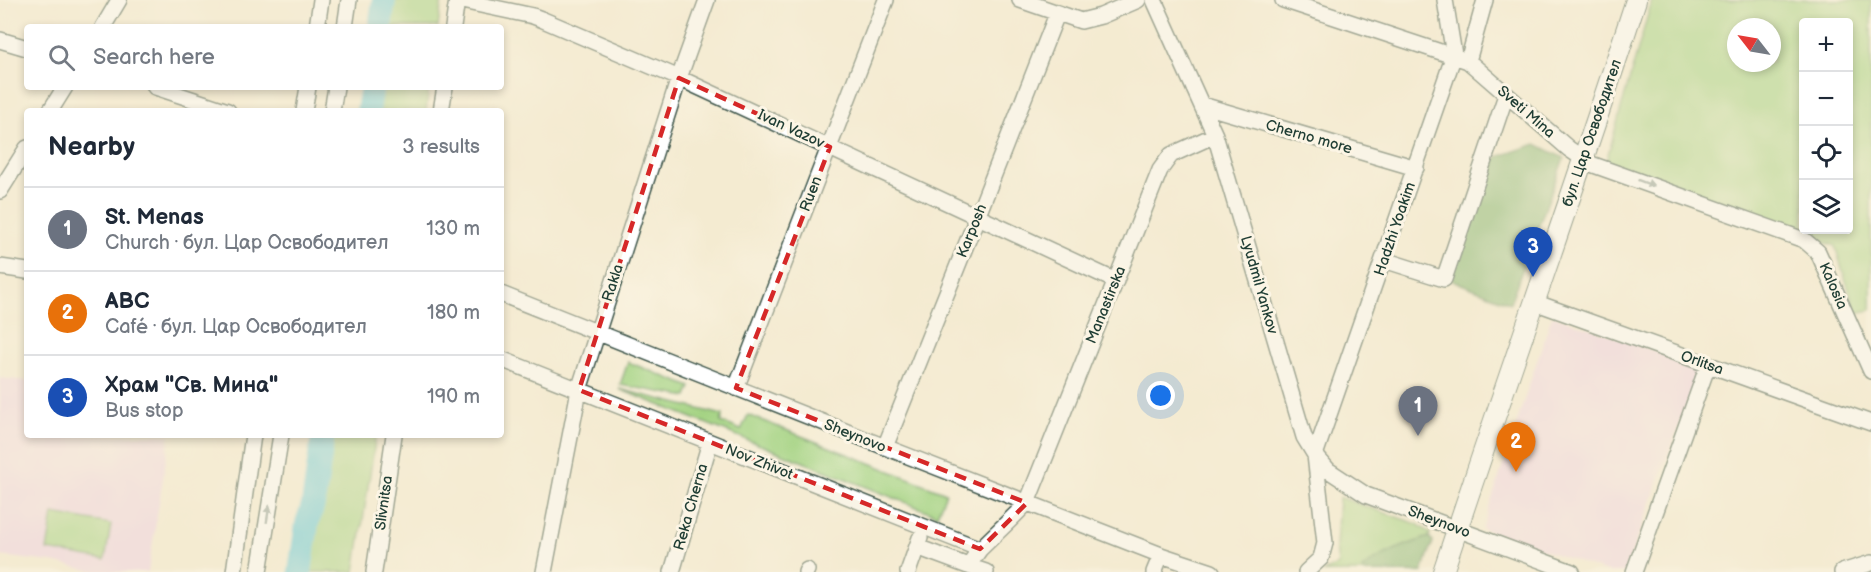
<!DOCTYPE html>
<html lang="en">
<head>
<meta charset="utf-8">
<style>
  :root { --surface:#fff; --page:#f2f2f3; --text:#1f2937; --muted:#747a83; --line:#e0e1e3; --accent:#2563eb }
  body { margin:0; font-family:"Balsamiq Sans",sans-serif; background:var(--page); color:var(--text) }
  .controls { position:absolute; right:18px; top:18px; display:grid; overflow:hidden; border-radius:6px; box-shadow:0 3px 9px #0003 }
  .controls button { width:54px; height:54px; display:grid; place-items:center; padding:0; border:0; border-bottom:2px solid var(--line); background:var(--surface); color:var(--text); font:30px sans-serif }
  .compass { position:absolute; left:1727px; top:18px; width:54px; height:54px; border-radius:50%; background:var(--surface); box-shadow:0 3px 9px #0003; rotate:301deg }
  .you { position:absolute; left:1161px; top:396px; width:21px; height:21px; margin:-15px; border:4px solid #fff; border-radius:50%; background:#1a73e8; box-shadow:0 0 0 9px #1a73e833 }
  .badge { display:grid; place-items:center; width:39px; height:39px; border-radius:50%; background:var(--accent); color:#fff; font-size:20px; font-weight:700 }
  .pin { position:absolute; translate:-50% -50px; filter:drop-shadow(0 2px 3px #0008) }
  .pin::after { content:''; position:absolute; top:32px; width:21px; height:18px; background:inherit; clip-path:polygon(0 0,100% 0,50% 100%) }
  .list { margin:0; padding:0; list-style:none }
  h2 { display:flex; justify-content:space-between; align-items:center; height:78px; margin:0; padding:0 24px; font-size:26px }
  h2 small { font-size:20px; font-weight:400; color:var(--muted) }
  .list li { display:grid; grid-template-columns:39px 1fr auto; gap:18px; align-items:center; box-sizing:border-box; height:84px; padding:0 24px; border-top:2px solid var(--line) }
  .list b { display:block; font-size:22px; white-space:nowrap }
  .list p { margin:0; font-size:20px; white-space:nowrap; color:var(--muted) }
  .list em { font-size:20px; font-style:normal; color:var(--muted) }
  .icon { flex:none; width:33px; height:33px; fill:none; stroke:currentColor; stroke-width:2; stroke-linecap:round; stroke-linejoin:round }
  .map { position:relative; flex:none; width:1871px; height:572px; overflow:hidden }
  .search { position:absolute; background:var(--surface); box-shadow:0 3px 9px #0003; left:24px; top:24px; width:480px; height:66px; display:flex; align-items:center; gap:15px; box-sizing:border-box; padding:0 21px; border-radius:6px; color:var(--muted); font-size:22px }
  .panel { position:absolute; background:var(--surface); box-shadow:0 3px 9px #0003; left:24px; top:108px; width:480px; height:330px; border-radius:6px }
  .map>svg:first-child { display:block }
</style>
</head>
<body>
<div class="map">
<svg width="1871" height="572" viewBox="0 0 1871 572">
  <rect width="100%" height="100%" fill="#fcf5e5"/>
  <filter id="ink" filterUnits="userSpaceOnUse"><feTurbulence type="fractalNoise" baseFrequency=".0167" numOctaves="2"/><feDisplacementMap in="SourceGraphic" scale="12" xChannelSelector="R" yChannelSelector="G"/><feConvolveMatrix kernelMatrix="1 2 1 2 8 2 1 2 1" color-interpolation-filters="sRGB"/></filter>
  <filter id="wash" filterUnits="userSpaceOnUse"><feTurbulence type="fractalNoise" baseFrequency=".008" numOctaves="4" result="noise"/><feDisplacementMap in="SourceGraphic" scale="24" xChannelSelector="R" yChannelSelector="G"/><feGaussianBlur stdDeviation="1.35" result="paint"/><feColorMatrix in="noise" values="0 0 0 0 0 0 0 0 0 0 0 0 0 0 0 0 0 1.4 0 .05"/><feComposite in="paint" operator="in"/></filter>
  <g filter="url(#wash)">
    <rect width="100%" height="100%" fill="#f4ebd1"/>
    <!-- built -->
    <path fill="#efd0e7" d="M1552,315L1701,367L1625,572H1607L1482,529Z
      M0,378L27,381V435H170L148,572H97L52,562L0,556Z"/>
    <!-- green -->
    <path fill="#a1d280" stroke="#60885a" stroke-width="1.5" fill-rule="evenodd" d="M383,0H442L438,27H379Z
      M1652,0H1871V310L1856,313L1835,246L1605,165ZM1804,22H1848V230H1804ZM1736,27H1772V63H1736Z
      M370,87H429L426,111H367Z
      M628,362L691,387L687,397L620,385Z
      M619,389L723,415L721,422L741,430L748,415L946,493L937,515Z
      M320,435H376L355,572H301Z
      M1339,497L1417,524L1430,533L1429,537L1433,542L1422,572H1323L1338,565L1336,547Z
      M53,514L111,524L105,560L47,550Z"/>
    <!-- forest -->
    <path fill="#80b46e" stroke="#507851" stroke-width="1.5" d="M1536,144L1564,158L1510,303L1451,280L1496,157Z
      M1429,537L1433,542L1422,572H1363L1362,569C1381,553 1406,545 1429,537Z"/>
    <g fill="none" stroke-linecap="round" stroke-linejoin="round">
      <!-- river -->
      <path stroke="#5fc8da" stroke-width="24" d="M380,27L384,0
        M368,111L372,87
        M300,572L307,523L313,505L323,435"/>
    </g>
  </g>
  <g filter="url(#ink)">
    <g fill="none" stroke-linecap="round" stroke-linejoin="round">
      <!-- minor casing -->
      <g stroke="#3f574c" stroke-width="18">
        <path id="minor" d="M1020,0L1081,21L1101,16L1138,0
          M1154,0L1215,135L1304,437L1315,455L1325,543L1321,558L1306,572
          M1283,0L1468,61L1569,149L1591,164L1804,240L1818,252L1871,371
          M103,27L119,0
          M317,27L321,0
          M345,27L349,0
          M453,27L457,0L533,16L541,19L679,78L1116,281
          M0,40L27,48
          M1468,61L1485,0
          M155,87L228,111
          M1202,105L1416,168
          M50,111L65,87
          M304,111L308,87
          M332,111L336,87
          M441,111L445,87
          M0,191L27,148
          M1384,260L1444,279L1506,95
          M0,267L27,271
          M501,294L885,447L1161,555L1212,572
          M1534,302L1871,423
          M501,359L980,549L968,566L986,572
          M736,388L886,0
          M885,447L978,215L1057,14
          M1315,455L1454,55L1445,0
          M1315,455L1328,470L1366,495L1572,572
          M917,547L968,566
          M980,549L1011,519L1027,503L1160,170L1171,155L1215,135
          M234,572L253,435
          M259,572L281,435
          M374,572L394,435
          M544,572L579,390L679,78L707,0
          M672,572L710,442
          M806,572L807,570
          M908,572L920,538
          M1154,572L1161,555
          M1634,572L1708,365
          M1842,572L1871,563"/>
      </g>
      <!-- major casing -->
      <g stroke="#3f574c" stroke-width="22">
        <path id="major" d="M1443,572C1506,381 1574,192 1636,0"/>
      </g>
      <!-- minor -->
      <use href="#minor" stroke="#fff" stroke-width="15"/>
      <!-- major -->
      <use href="#major" stroke="#fff" stroke-width="20"/>
    </g>
    <!-- one-way arrows -->
    <defs><path id="oneway-solid" d="M-6-.8H1V-3.2L6.5 0L1 3.2V.8H-6Z" transform="scale(1.5)"/></defs>
    <g fill="#8f9e9a">
      <use href="#oneway-solid" transform="translate(1646 183) rotate(20)"/>
      <use href="#oneway-solid" transform="translate(268 514) rotate(-81)"/>
    </g>
  </g>
  <!-- marked area -->
  <path d="M0 0H1871V572H0ZM679,78L830,147L736,388L1027,503L980,549L579,390Z" fill="#f4ebd1" fill-opacity=".55" fill-rule="evenodd"/>
  <path fill="none" stroke="#d62828" stroke-width="4.5" stroke-dasharray="12 8" stroke-linejoin="round" d="M679,78L830,147L736,388L1027,503L980,549L579,390Z"/>
  <g text-anchor="middle" dominant-baseline="central" stroke-width="6" stroke-linejoin="round" paint-order="stroke">
    <!-- street labels -->
    <g font-size="15" fill="#1f3d34" stroke="#fcf5e5">
      <text transform="translate(1526 112) rotate(41)">Sveti Mina</text>
      <text transform="translate(791 129) rotate(25)">Ivan Vazov</text>
      <text transform="translate(1592 133) rotate(-71)">бул. Цар Освободител</text>
      <text transform="translate(1309 137) rotate(16)">Cherno more</text>
      <text transform="translate(811 194) rotate(-69)">Ruen</text>
      <text transform="translate(1395 229) rotate(-71)">Hadzhi Yoakim</text>
      <text transform="translate(972 231) rotate(-68)">Karposh</text>
      <text transform="translate(613 283) rotate(-72)">Rakla</text>
      <text transform="translate(1259 285) rotate(74)">Lyudmil Yankov</text>
      <text transform="translate(1833 286) rotate(66)">Kalosia</text>
      <text transform="translate(1106 305) rotate(-68)">Manastirska</text>
      <text transform="translate(1702 363) rotate(20)">Orlitsa</text>
      <text transform="translate(855 436) rotate(22)">Sheynovo</text>
      <text transform="translate(759 462) rotate(22)">Nov Zhivot</text>
      <text transform="translate(384 503) rotate(-82)">Slivnitsa</text>
      <text transform="translate(691 507) rotate(-74)">Reka Cherna</text>
      <text transform="translate(1439 522) rotate(21)">Sheynovo</text>
    </g>
  </g>
</svg>
<div class="controls">
<button>+</button>
<button>−</button>
<button><svg class="icon" aria-label="locate" viewBox="0 0 24 24"><circle cx="12" cy="12" r="6"/><path d="M12 2v4M12 18v4M2 12h4M18 12h4"/></svg></button>
<button><svg class="icon" aria-label="layers" viewBox="0 0 24 24"><path d="M12 4l9 5-9 5-9-5zM3 14l9 5 9-5"/></svg></button>
</div>
<svg class="compass" viewBox="-18 -18 36 36"><path d="M0-13l5 13h-10z" fill="#e53935"/><path d="M0 13l5-13h-10z" fill="#747a83"/></svg>
<div class="you"></div>
<div class="pin badge" style="left:1418px;top:436px;background:#6b7280">1</div>
<div class="pin badge" style="left:1516px;top:472px;background:#e8710a">2</div>
<div class="pin badge" style="left:1533px;top:277px;background:#1a4fb4">3</div>
<div class="search"><svg class="icon" aria-label="search" viewBox="0 0 24 24"><circle cx="10" cy="10" r="6"/><path d="M15 15l6 6"/></svg>Search here</div>
<section class="panel">
<h2>Nearby<small>3 results</small></h2>
<ul class="list">
<li><span class="badge" style="background:#6b7280">1</span><div><b>St. Menas</b><p>Church · бул. Цар Освободител</p></div><em>130 m</em></li>
<li><span class="badge" style="background:#e8710a">2</span><div><b>ABC</b><p>Café · бул. Цар Освободител</p></div><em>180 m</em></li>
<li><span class="badge" style="background:#1a4fb4">3</span><div><b>Храм &quot;Св. Мина&quot;</b><p>Bus stop</p></div><em>190 m</em></li>
</ul>
</section>
</div>
</body>
</html>
